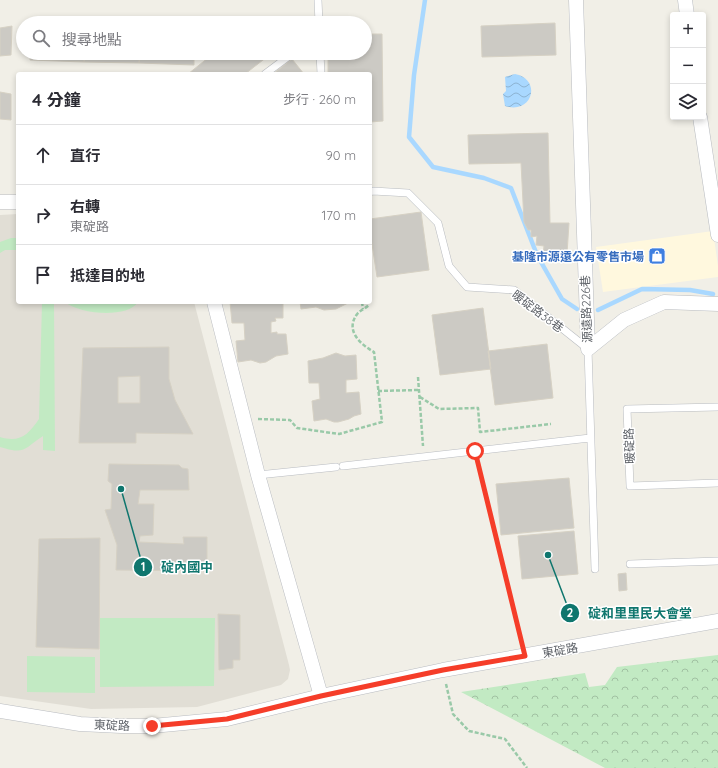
<!DOCTYPE html>
<html lang="zh-TW">
<head>
<meta charset="utf-8">
<style>
  :root { --surface:#fff; --page:#f7f7f7; --text:#2b2b33; --muted:#7c7c81; --line:#e1e1e2 }
  body { margin:0; font-family:Quicksand,"Noto Sans TC",sans-serif; background:var(--page); color:var(--text) }
  .controls { position:absolute; right:12px; top:12px; display:grid; overflow:hidden; border-radius:4px; box-shadow:0 2px 6px #0003 }
  .controls button { width:36px; height:36px; display:grid; place-items:center; padding:0; border:0; border-bottom:1px solid var(--line); background:var(--surface); color:var(--text); font:20px sans-serif }
  .stop { position:absolute; width:12px; height:12px; margin:-9px; border:3px solid #f53d29; border-radius:50%; background:#fff }
  .stop.end { background:#f53d29; border-color:#fff; box-shadow:0 1px 4px #0008 }
  .list { margin:0; padding:0; list-style:none }
  h2 { display:flex; justify-content:space-between; align-items:center; height:52px; margin:0; padding:0 16px; font-size:17px }
  h2 small { font-size:13px; font-weight:400; color:var(--muted) }
  .list li { display:grid; grid-template-columns:26px 1fr auto; gap:12px; align-items:center; box-sizing:border-box; height:60px; padding:0 16px; border-top:1px solid var(--line) }
  .list b { display:block; font-size:15px; white-space:nowrap }
  .list p { margin:0; font-size:13px; white-space:nowrap; color:var(--muted) }
  .list em { font-size:13px; font-style:normal; color:var(--muted) }
  .icon { flex:none; width:22px; height:22px; fill:none; stroke:currentColor; stroke-width:2; stroke-linecap:round; stroke-linejoin:round }
  .map { position:relative; flex:none; width:718px; height:768px; overflow:hidden }
  .search { position:absolute; background:var(--surface); box-shadow:0 2px 6px #0003; left:16px; top:16px; width:356px; height:44px; display:flex; align-items:center; gap:10px; box-sizing:border-box; padding:0 14px; border-radius:22px; color:var(--muted); font-size:15px }
  .panel { position:absolute; background:var(--surface); box-shadow:0 2px 6px #0003; left:16px; top:72px; width:356px; height:232px; border-radius:4px }
  .map>svg:first-child { display:block }
</style>
</head>
<body>
<div class="map">
<svg width="718" height="768" viewBox="0 0 718 768">
  <defs>
    <pattern id="forest-crowns" width="20" height="18" patternUnits="userSpaceOnUse"><rect width="20" height="18" fill="#c2eac3"/><path d="M2 6a3 3 0 1 1 6 0M12 15a3 3 0 1 1 6 0" fill="none" stroke="#a1c1a2"/></pattern>
    <pattern id="water-waves" width="16" height="10" patternUnits="userSpaceOnUse"><rect width="16" height="10" fill="#a9d8ff"/><path d="M0 5q4-4 8 0t8 0" fill="none" stroke="#8db3d2"/></pattern>
  </defs>
  <rect width="100%" height="100%" fill="#f1efe7"/>
  <!-- commercial -->
  <path fill="#fff8de" d="M713,231L718,266V277L603,292L596,247Z"/>
  <!-- education -->
  <path fill="#e1ded5" d="M18,214V302H194L289,665L290,670L288,679L281,685L197,707L91,709L0,696V215Z"/>
  <!-- grass -->
  <path fill="#c2eac3" d="M11,238H18V250H5L0,253V242Z
    M42,302H54L55,451L43,450V436C23,449 26,455 0,447V437C20,443 28,435 39,419Z
    M65,302H138C127,319 79,314 65,302Z
    M100,618H215L214,686L100,687Z
    M27,656L95,657V693L27,692Z"/>
  <!-- forest -->
  <path fill="url(#forest-crowns)" d="M718,655V768H605L461,692L585,673L589,687L605,685L617,667Z"/>
  <!-- water -->
  <path fill="url(#water-waves)" d="M515,74C542,79 533,115 505,106L503,94L506,91L505,77Z"/>
  <g fill="none" stroke-linecap="round" stroke-linejoin="round">
    <!-- stream -->
    <path stroke="#a9d8ff" stroke-width="4.5" d="M425,0L414,75L409,137L433,167L484,178L511,188L537,255L562,299L577,309
      M598,310L642,289L690,290L713,294"/>
  </g>
  <!-- building -->
  <path fill="#cccac4" stroke="#d6d1c4" fill-rule="evenodd" d="M555,23L556,55L482,57L481,26Z
    M12,26L11,55L0,56V28Z
    M365,34H382L383,121L370,122V74H328V53H365Z
    M30,53H85L84,62L30,60Z
    M85,53H140L139,63L84,62Z
    M140,53H194V65L139,63Z
    M214,53H272L245,74H188Z
    M292,59L304,74H273Z
    M0,92L11,94V120L0,119Z
    M548,133L550,223H569L567,254L543,255L544,246L536,245L537,236L531,237V230H528L524,222L521,163L469,164L468,135Z
    M421,212L429,270L377,277L370,231V219Z
    M230,302H283V318H275L276,321L271,322V333L277,332V334H286L288,354L276,356L266,362L260,363L251,360L238,362L236,341L245,340L244,323H232Z
    M300,302H350L336,309L324,310L316,307L301,309Z
    M483,308L491,369L440,375L432,315Z
    M547,344L553,398L495,405L488,351Z
    M169,347V379L175,400L193,434L136,433V443H79L83,348ZM140,376V403H118V377Z
    M336,353L345,356L356,355L357,379L346,380V393L359,392L361,414L354,416L349,419L338,422H334L326,419L314,421L312,401L320,399L319,383H309L308,361L323,358Z
    M109,464L179,465L182,468L188,469L189,490H140L138,504H154L153,535L140,536L139,542L184,544L183,537H207V571L116,570L117,545L105,510L111,509L112,484L108,481Z
    M569,478L574,528L501,535L496,484Z
    M574,531L578,574L522,579L518,536Z
    M100,538L99,649L36,647L39,539Z
    M626,573L627,590L619,591L618,574Z
    M218,614L240,615V660H233V668L219,670Z"/>
  <g fill="none" stroke-linecap="round" stroke-linejoin="round">
    <!-- lane casing -->
    <g stroke="#b9bcc1" stroke-width="8">
      <path id="lane" d="M318,0L319,23
        M320,53L321,74
        M265,74L293,53
        M370,192L373,191L408,193L438,223L449,266L467,287L514,290L588,349L595,569
        M718,407L627,409L630,486L718,483
        M343,466L590,438
        M258,475L336,467
        M630,564L718,561"/>
    </g>
    <!-- street casing -->
    <g stroke="#b9bcc1" stroke-width="15">
      <path id="street" d="M576,0L588,349
        M685,0L687,15
        M700,117L718,235
        M0,202H18
        M214,302L258,475L321,696
        M588,349L624,320L664,302L718,304
        M0,711L80,724L121,726H152L227,719L321,696L443,670L718,621"/>
    </g>
    <!-- path -->
    <path stroke="#99c9a8" stroke-width="2.5" stroke-dasharray="4 2" stroke-linecap="butt" d="M362,302L363,309
      M418,377L423,446
      M378,391L419,390
      M420,397L439,409L478,408L480,432L551,424
      M258,419L290,420L297,428L339,434L382,422L374,352C360,344 344,330 358,313C361,310 366,308 369,305
      M477,460L522,642
      M446,684L453,714L469,731L505,739L527,768"/>
    <!-- lane -->
    <use href="#lane" stroke="#fff" stroke-width="7"/>
    <!-- street -->
    <use href="#street" stroke="#fff" stroke-width="14"/>
  </g>
  <g fill="none" stroke-linecap="round" stroke-linejoin="round">
    <!-- route -->
    <path stroke="#f53d29" stroke-width="5" d="M152,726L227,719L321,696L443,670L525,656L475,451"/>
  </g>
  <!-- icons -->
  <defs>
    <g id="shop-square" transform="scale(0.9)"><rect x="-9" y="-9" width="18" height="18" rx="4" fill="#3f7fe0" stroke="#fff"/><path d="M-5-2.5h2.3a2.7 3.5 0 0 1 5.4 0H5L5.5 6h-11ZM-1.5-2.5h3a1.5 2.3 0 0 0-3 0Z" fill="#fff"/></g>
  </defs>
  <g fill-rule="evenodd">
    <use href="#shop-square" x="657" y="256"/>
  </g>
  <g text-anchor="middle" dominant-baseline="central" stroke-width="3" stroke-linejoin="round" paint-order="stroke">
    <!-- shop labels -->
    <g font-size="12" font-weight="bold" fill="#366cbe" stroke="#fff" text-anchor="end">
      <text x="644" y="256">基隆市源遠公有零售市場</text>
    </g>
    <!-- street labels -->
    <g font-size="12" fill="#5e6268" stroke="#fff">
      <text transform="translate(586 309) rotate(-92)">源遠路226巷</text>
      <text transform="translate(538 311) rotate(37)">暖碇路38巷</text>
      <text transform="translate(629 446) rotate(-92)">暖碇路</text>
      <text transform="translate(560 650) rotate(-10)">東碇路</text>
      <text transform="translate(112 725) rotate(2)">東碇路</text>
    </g>
  </g>
  <!-- callouts -->
  <path fill="none" stroke="#0f766e" stroke-width="1.5" d="M121 489L143 567M548 555L570 613"/>
  <g fill="#0f766e" stroke="#fff" stroke-width="1.5">
    <circle cx="121" cy="489" r="4"/>
    <circle cx="548" cy="555" r="4"/>
    <circle cx="143" cy="567" r="10"/>
    <circle cx="570" cy="613" r="10"/>
  </g>
  <g font-size="12" text-anchor="middle" font-weight="bold" fill="#fff">
    <text x="143" y="571">1</text>
    <text x="570" y="617">2</text>
  </g>
  <g font-size="13" text-anchor="middle" font-weight="bold" fill="#0f766e" stroke="#fff" stroke-width="3" stroke-linejoin="round" paint-order="stroke">
    <text x="187" y="572">碇內國中</text>
    <text x="640" y="618">碇和里里民大會堂</text>
  </g>
</svg>
<div class="controls">
<button>+</button>
<button>−</button>
<button><svg class="icon" aria-label="layers" viewBox="0 0 24 24"><path d="M12 4l9 5-9 5-9-5zM3 14l9 5 9-5"/></svg></button>
</div>
<div class="stop" style="left:475px;top:451px"></div>
<div class="stop end" style="left:152px;top:726px"></div>
<div class="search"><svg class="icon" aria-label="search" viewBox="0 0 24 24"><circle cx="10" cy="10" r="6"/><path d="M15 15l6 6"/></svg>搜尋地點</div>
<section class="panel">
<h2>4 分鐘<small>步行 · 260 m</small></h2>
<ul class="list">
<li><svg class="icon" aria-label="ahead" viewBox="0 0 24 24"><path d="M12 20V5M6 11l6-6 6 6"/></svg><div><b>直行</b></div><em>90 m</em></li>
<li><svg class="icon" aria-label="right" viewBox="0 0 24 24"><path d="M7 20v-9h11M14 6l5 5-5 5"/></svg><div><b>右轉</b><p>東碇路</p></div><em>170 m</em></li>
<li><svg class="icon" aria-label="arrive" viewBox="0 0 24 24"><path d="M6 21V4h12l-3 4 3 4H6"/></svg><div><b>抵達目的地</b></div></li>
</ul>
</section>
</div>
</body>
</html>
